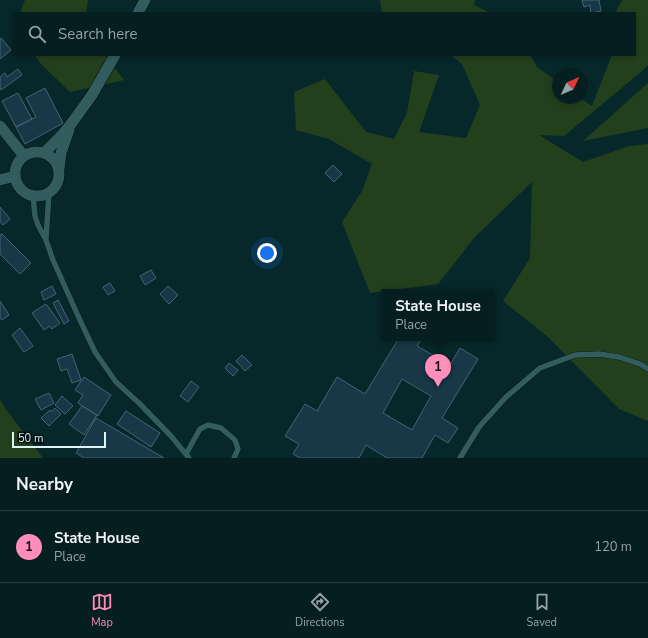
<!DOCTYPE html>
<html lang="en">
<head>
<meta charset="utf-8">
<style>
  :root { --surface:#051e20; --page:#0e2729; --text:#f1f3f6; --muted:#97a2a5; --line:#263c3e; --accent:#ff8eba }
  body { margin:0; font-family:"Nunito Sans",sans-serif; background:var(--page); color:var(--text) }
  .compass { position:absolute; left:552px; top:68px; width:36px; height:36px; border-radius:50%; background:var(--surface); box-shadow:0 2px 6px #0003; rotate:46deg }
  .scale { position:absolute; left:12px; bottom:10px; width:94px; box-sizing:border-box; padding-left:4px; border:2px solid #ddf3f4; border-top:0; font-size:11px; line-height:14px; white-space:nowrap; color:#ddf3f4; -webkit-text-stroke:3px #010f10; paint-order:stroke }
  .you { position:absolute; left:267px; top:253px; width:14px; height:14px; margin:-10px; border:3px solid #fff; border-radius:50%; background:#1a73e8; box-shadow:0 0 0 6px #1a73e833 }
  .badge { display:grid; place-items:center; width:26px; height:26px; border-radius:50%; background:var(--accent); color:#111; font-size:13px; font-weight:700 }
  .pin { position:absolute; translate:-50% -33px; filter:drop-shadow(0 1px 2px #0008) }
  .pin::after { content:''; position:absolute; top:21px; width:14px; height:12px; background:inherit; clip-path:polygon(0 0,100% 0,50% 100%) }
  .popup { position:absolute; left:381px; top:289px; width:114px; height:52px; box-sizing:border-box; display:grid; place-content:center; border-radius:0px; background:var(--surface); filter:drop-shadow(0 1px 3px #0005); font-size:13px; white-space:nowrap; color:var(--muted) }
  .popup b { font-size:15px; color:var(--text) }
  .popup::after { content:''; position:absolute; left:50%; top:100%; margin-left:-8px; border:8px solid transparent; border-top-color:var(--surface) }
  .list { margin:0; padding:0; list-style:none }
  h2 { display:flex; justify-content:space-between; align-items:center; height:52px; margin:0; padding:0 16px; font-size:17px }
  h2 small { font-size:13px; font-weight:400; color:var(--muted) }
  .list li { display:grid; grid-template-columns:26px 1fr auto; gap:12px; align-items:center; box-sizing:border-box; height:72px; padding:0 16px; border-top:1px solid var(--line) }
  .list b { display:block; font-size:15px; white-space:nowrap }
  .list p { margin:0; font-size:13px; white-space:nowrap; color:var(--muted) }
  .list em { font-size:13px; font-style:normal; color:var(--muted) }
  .icon { flex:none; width:22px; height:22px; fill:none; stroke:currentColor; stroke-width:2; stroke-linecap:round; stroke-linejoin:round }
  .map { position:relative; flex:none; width:648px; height:458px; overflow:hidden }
  .search { position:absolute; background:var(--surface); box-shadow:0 2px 6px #0003; left:12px; right:12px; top:12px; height:44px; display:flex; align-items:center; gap:10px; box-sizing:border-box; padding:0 14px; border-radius:0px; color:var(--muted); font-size:15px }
  .sheet { height:124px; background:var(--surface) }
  nav { display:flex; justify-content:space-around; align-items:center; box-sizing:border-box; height:56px; border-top:1px solid var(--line); background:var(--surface); font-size:11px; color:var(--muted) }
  nav a { display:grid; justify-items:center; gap:2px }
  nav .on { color:var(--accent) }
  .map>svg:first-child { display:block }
</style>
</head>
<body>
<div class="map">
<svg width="648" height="458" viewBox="0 0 648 458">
  <rect width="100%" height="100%" fill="#07282a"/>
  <!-- green -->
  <path fill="#23401d" d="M25,0H88L86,13H20Z
    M380,0H475L474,5L491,13H382Z
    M622,0H648V65L641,72L564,136L539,135L583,162L629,146L648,144V421L619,409L548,337L503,301L530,258L532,182L475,237L438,284L370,293L342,222L362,191L372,164L329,139L296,130L294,92L325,79L366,132L394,139L407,113L414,71L439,75L419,132L466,138L480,105L462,64L451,55H530L537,67L558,82V98H580L592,106L612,55H635V13H615Z
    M35,55H105L124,80L70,92L40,63Z
    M648,83V128L583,141Z
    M0,399L5,408L43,458H0Z"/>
  <!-- building -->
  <path fill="#183747" stroke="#446475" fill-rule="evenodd" d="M582,0H599L601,11L591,13L590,5L584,7Z
    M1,38L11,50L0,59V39Z
    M18,69L22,75L1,90L0,88V77L5,73L7,77Z
    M45,88L63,123L25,144L16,127L36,117L26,98Z
    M18,93L32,119L16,127L2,101Z
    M333,165L342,174L334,182L325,173Z
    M0,207L10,219L3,225L0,221Z
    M2,234L31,263L20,274L0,254V235Z
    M151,270L156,278L145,285L140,276Z
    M110,283L115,291L108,295L103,287Z
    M52,286L56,294L44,300L41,292Z
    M168,286L178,295L169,304L160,294Z
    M58,300L69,321L64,324L53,303Z
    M0,301L9,315L2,320L0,318Z
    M46,304L60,323L52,329L50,326L44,330L32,313Z
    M20,328L33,346L24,352L12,335Z
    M399,338H422L417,346L450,365L460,348L478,359L442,418L458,428L448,443L435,435L422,458H387L366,445L359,458H300L293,454L299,444L285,436L305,404L317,411L337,377L365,394ZM402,379L431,396L412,430L383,413Z
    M72,354L81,380L72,383L67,369L61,371L57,359Z
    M242,355L252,365L245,371L236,361Z
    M229,363L238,370L233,376L225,368Z
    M84,377L111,395L98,416L78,403L83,395L75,390Z
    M191,381L199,387L188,402L180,396Z
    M49,393L54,403L41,410L35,399Z
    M62,396L73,406L65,414L55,405Z
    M82,406L97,415L84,435L69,424Z
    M55,408L61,414L49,426L41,418L50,410L51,412Z
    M126,411L160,433L151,447L117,424Z
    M96,418L164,458H84L76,453Z"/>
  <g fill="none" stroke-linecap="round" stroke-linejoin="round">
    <!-- lane casing -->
    <g stroke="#000f11" stroke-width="6">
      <path id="lane" d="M33,196L35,216L38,225L46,240L53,260L79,318L95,352L116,382L139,403L171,436L189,458
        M46,239L49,193
        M186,454L200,429L208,425L221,428L235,440L238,449L234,458
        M460,458L479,427L506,397L540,368L575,355L599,354L619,357L640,364L648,369"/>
    </g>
    <!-- street casing -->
    <g stroke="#000f11" stroke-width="12">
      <path id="street" d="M138,13L145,0
        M0,126L24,156
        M15 174a22 22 0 1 1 44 0a22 22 0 1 1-44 0Z
        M44,153L62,135L71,124L92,95L115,55
        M59,169L61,153L69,130
        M0,180L15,176"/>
    </g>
    <!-- lane -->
    <use href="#lane" stroke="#335c5f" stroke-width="5.5"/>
    <!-- street -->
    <use href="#street" stroke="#335c5f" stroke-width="11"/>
  </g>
</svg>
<svg class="compass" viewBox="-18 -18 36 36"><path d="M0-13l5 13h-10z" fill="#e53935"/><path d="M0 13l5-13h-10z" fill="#97a2a5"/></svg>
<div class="scale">50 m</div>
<div class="you"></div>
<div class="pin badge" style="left:438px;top:387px">1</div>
<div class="popup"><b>State House</b>Place</div>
<div class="search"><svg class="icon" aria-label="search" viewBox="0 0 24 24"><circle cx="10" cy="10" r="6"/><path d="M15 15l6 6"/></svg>Search here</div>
</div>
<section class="sheet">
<h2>Nearby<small></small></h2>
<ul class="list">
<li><span class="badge">1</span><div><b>State House</b><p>Place</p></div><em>120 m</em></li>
</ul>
</section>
<nav>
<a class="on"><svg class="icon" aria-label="map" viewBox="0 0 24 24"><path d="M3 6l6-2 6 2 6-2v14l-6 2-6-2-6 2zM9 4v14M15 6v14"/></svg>Map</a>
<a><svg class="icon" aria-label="directions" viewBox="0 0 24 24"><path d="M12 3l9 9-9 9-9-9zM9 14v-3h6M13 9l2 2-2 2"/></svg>Directions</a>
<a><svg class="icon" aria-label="saved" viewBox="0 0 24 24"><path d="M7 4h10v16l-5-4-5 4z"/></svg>Saved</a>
</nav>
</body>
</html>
